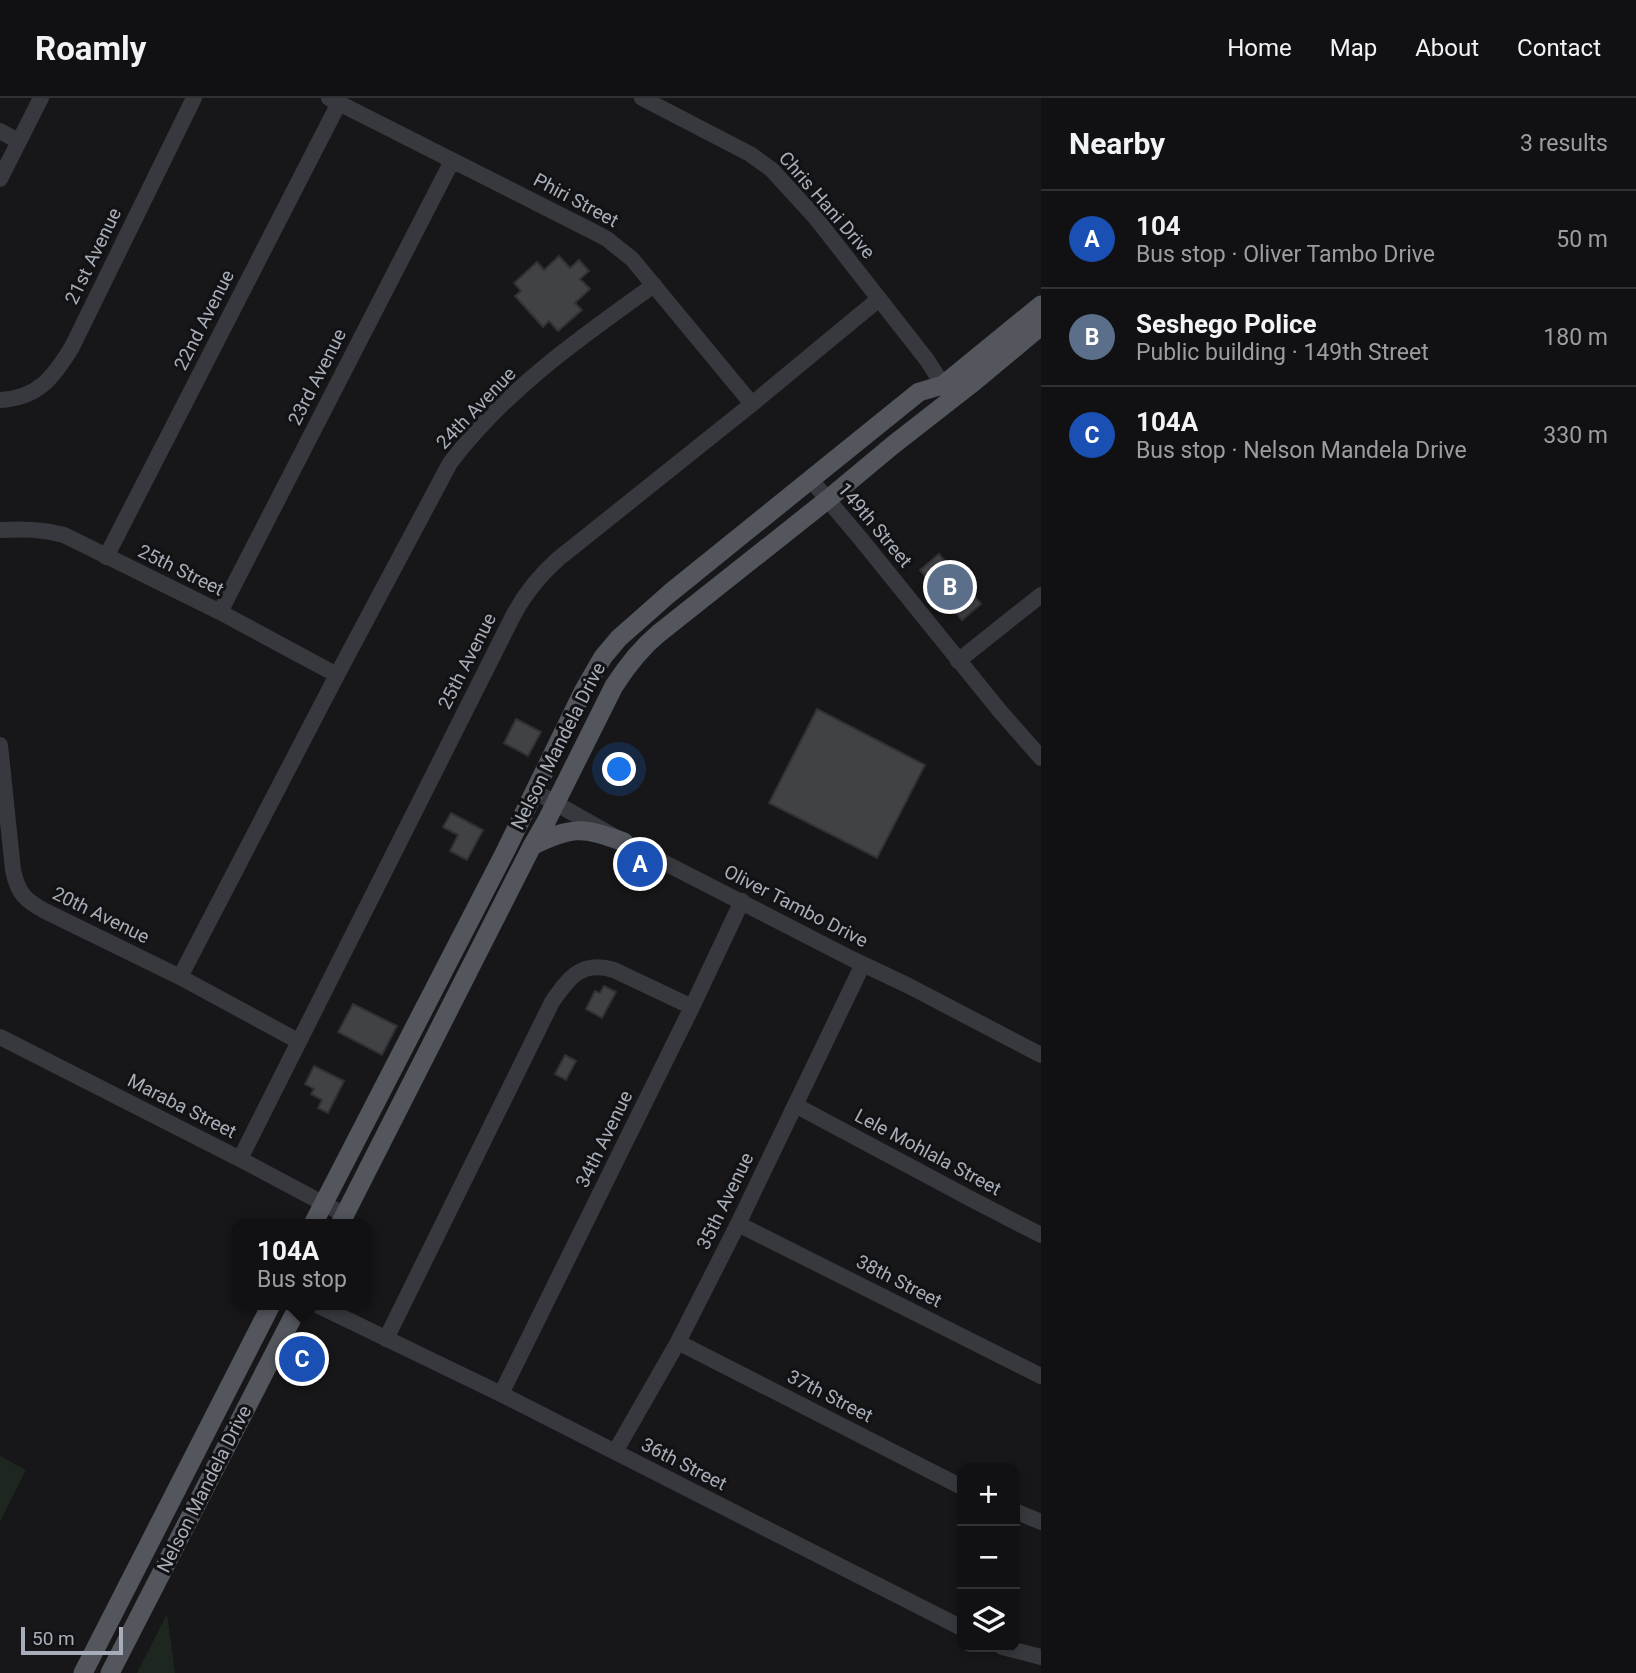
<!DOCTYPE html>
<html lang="en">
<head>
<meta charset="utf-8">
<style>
  :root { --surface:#111113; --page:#1a1a1c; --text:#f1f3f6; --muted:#9c9da0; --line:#303133; --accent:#d93025 }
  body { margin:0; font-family:Roboto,sans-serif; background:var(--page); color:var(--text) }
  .controls { position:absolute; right:21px; bottom:21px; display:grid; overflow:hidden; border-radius:14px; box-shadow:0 4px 10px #0003 }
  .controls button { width:63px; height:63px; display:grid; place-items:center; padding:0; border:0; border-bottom:2px solid var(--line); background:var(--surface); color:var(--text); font:35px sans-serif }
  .scale { position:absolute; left:21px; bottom:18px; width:102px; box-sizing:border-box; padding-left:7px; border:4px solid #a8aeb9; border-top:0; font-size:19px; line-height:24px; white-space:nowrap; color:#a8aeb9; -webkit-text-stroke:5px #121214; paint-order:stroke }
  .you { position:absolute; left:620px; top:672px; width:24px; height:24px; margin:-18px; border:5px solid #fff; border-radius:50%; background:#1a73e8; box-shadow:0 0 0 10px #1a73e833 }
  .badge { display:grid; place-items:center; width:46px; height:46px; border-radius:50%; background:var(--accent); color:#fff; font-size:23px; font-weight:700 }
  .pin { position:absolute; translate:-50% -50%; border:4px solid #fff; box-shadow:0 2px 7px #0006 }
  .popup { position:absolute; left:232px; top:1121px; width:140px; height:91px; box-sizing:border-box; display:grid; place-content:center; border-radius:14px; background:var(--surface); filter:drop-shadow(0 2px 5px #0005); font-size:23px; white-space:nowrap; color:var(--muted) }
  .popup b { font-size:26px; color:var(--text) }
  .popup::after { content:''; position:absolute; left:50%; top:100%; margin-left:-14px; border:14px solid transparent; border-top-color:var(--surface) }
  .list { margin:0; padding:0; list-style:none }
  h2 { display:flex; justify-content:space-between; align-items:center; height:91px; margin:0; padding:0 28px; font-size:30px }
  h2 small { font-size:23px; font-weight:400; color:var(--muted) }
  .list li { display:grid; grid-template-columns:46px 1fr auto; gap:21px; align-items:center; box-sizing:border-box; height:98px; padding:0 28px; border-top:2px solid var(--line) }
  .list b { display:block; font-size:26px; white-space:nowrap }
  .list p { margin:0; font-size:23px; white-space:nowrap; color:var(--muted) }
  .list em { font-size:23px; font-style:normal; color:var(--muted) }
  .icon { flex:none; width:38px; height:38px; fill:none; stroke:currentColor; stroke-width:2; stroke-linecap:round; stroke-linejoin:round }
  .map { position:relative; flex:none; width:1041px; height:1575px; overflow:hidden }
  header { display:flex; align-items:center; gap:42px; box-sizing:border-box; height:98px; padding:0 35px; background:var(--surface); border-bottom:2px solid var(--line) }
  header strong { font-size:33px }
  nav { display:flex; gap:38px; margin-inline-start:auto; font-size:24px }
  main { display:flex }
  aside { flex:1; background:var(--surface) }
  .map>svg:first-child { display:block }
</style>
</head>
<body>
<header>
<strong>Roamly</strong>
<nav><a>Home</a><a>Map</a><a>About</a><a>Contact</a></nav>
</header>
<main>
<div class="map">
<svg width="1041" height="1575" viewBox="0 0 1041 1575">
  <rect width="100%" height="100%" fill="#171719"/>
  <!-- green -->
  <path fill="#1e271f" d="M0,1358L26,1372L0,1424Z
    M167,1516L175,1575H137Z"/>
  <!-- building -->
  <path fill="#414246" stroke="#313135" stroke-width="2" d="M559,158L570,170L579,162L589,173L580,181L590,191L575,205L582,212L558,233L549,223L543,229L515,198L521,193L514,185L537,164L544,172Z
    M939,456L981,506L962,522L920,472Z
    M817,611L925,667L877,760L769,705Z
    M516,621L541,634L528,658L504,645Z
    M451,715L483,732L467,762L450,753L458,737L443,729Z
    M604,888L616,894L602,920L586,911L595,893L600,895Z
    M353,906L397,928L382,957L338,934Z
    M565,957L576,963L566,982L555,976Z
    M314,968L344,983L328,1015L318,1010L322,1002L311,996L314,991L305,986Z"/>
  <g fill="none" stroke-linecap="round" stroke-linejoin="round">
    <!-- minor -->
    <path stroke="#37393e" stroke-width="16" d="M329,0L592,133L607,141L632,161L752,306
      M642,0L750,56L772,72L815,119L927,262L943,287L950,295
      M0,33L18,43
      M0,81L41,0
      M0,302C38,300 53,280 72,249L194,0
      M811,382L860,440L999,612L1041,660
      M0,432C23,431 42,431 64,437L220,514L337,577
      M106,459L339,5
      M220,514L452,63
      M958,563L1041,497
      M0,647L13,772C18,796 25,802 45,813L180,879L298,943
      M534,693L624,744L852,861L909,888L1041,957
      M180,879L337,577L450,365C504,293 581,239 654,187
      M0,939L240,1061L345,1117
      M795,1007L973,1102L1041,1137
      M240,1061L512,520C524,496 538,479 558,461L752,306L879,201
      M738,1126L1041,1278
      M317,1207L501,1296L962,1530
      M386,1241L552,904C569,880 581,862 614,872L692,909
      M678,1244L962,1389
      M501,1296L692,909L742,803
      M615,1354L678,1244L738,1126L863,866
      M1015,1413L1041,1424
      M1002,1549L1041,1559"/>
    <!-- major -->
    <path stroke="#53565d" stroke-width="19" d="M532,748C572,728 583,729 624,744
      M313,1126L506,752L584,592L603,559L619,540L670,495L919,294L943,287L1041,207
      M340,1126L532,748L547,722L614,588C627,568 640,551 658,536L827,402L893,347L975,283L1041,228
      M83,1575L271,1207
      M110,1575L299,1207"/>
  </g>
  <g text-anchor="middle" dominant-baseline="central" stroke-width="6" stroke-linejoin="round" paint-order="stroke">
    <!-- street labels -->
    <g font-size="19" fill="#a8aeb9" stroke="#121214">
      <text transform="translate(576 102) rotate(28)">Phiri Street</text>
      <text transform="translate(827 107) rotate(49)">Chris Hani Drive</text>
      <text transform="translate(93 158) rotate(-64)">21st Avenue</text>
      <text transform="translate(204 222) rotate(-63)">22nd Avenue</text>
      <text transform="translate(317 279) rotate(-63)">23rd Avenue</text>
      <text transform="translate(476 310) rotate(-46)">24th Avenue</text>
      <text transform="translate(875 427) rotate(50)">149th Street</text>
      <text transform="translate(181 472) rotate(26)">25th Street</text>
      <text transform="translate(467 563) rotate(-63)">25th Avenue</text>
      <text transform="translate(558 648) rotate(-63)">Nelson Mandela Drive</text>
      <text transform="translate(796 808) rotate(27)">Oliver Tambo Drive</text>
      <text transform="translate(101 817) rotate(26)">20th Avenue</text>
      <text transform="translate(182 1008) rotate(27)">Maraba Street</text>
      <text transform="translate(604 1041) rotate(-64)">34th Avenue</text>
      <text transform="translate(928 1054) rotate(28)">Lele Mohlala Street</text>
      <text transform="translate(725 1103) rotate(-64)">35th Avenue</text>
      <text transform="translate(899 1183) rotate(27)">38th Street</text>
      <text transform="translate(830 1298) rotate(27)">37th Street</text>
      <text transform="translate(684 1366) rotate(27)">36th Street</text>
      <text transform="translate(204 1391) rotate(-63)">Nelson Mandela Drive</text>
    </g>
  </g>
</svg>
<div class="controls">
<button>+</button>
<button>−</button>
<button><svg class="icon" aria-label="layers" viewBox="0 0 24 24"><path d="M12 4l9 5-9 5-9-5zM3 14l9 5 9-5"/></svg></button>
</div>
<div class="scale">50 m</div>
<div class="you"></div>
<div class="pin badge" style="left:640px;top:766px;background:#1a4fb4">A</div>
<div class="pin badge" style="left:950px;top:489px;background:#5c6f8a">B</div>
<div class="pin badge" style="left:302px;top:1261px;background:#1a4fb4">C</div>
<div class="popup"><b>104A</b>Bus stop</div>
</div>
<aside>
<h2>Nearby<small>3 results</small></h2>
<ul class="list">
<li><span class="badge" style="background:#1a4fb4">A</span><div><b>104</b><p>Bus stop · Oliver Tambo Drive</p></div><em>50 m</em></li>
<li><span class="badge" style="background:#5c6f8a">B</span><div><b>Seshego Police</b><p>Public building · 149th Street</p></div><em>180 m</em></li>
<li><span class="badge" style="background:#1a4fb4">C</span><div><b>104A</b><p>Bus stop · Nelson Mandela Drive</p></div><em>330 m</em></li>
</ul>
</aside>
</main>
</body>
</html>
